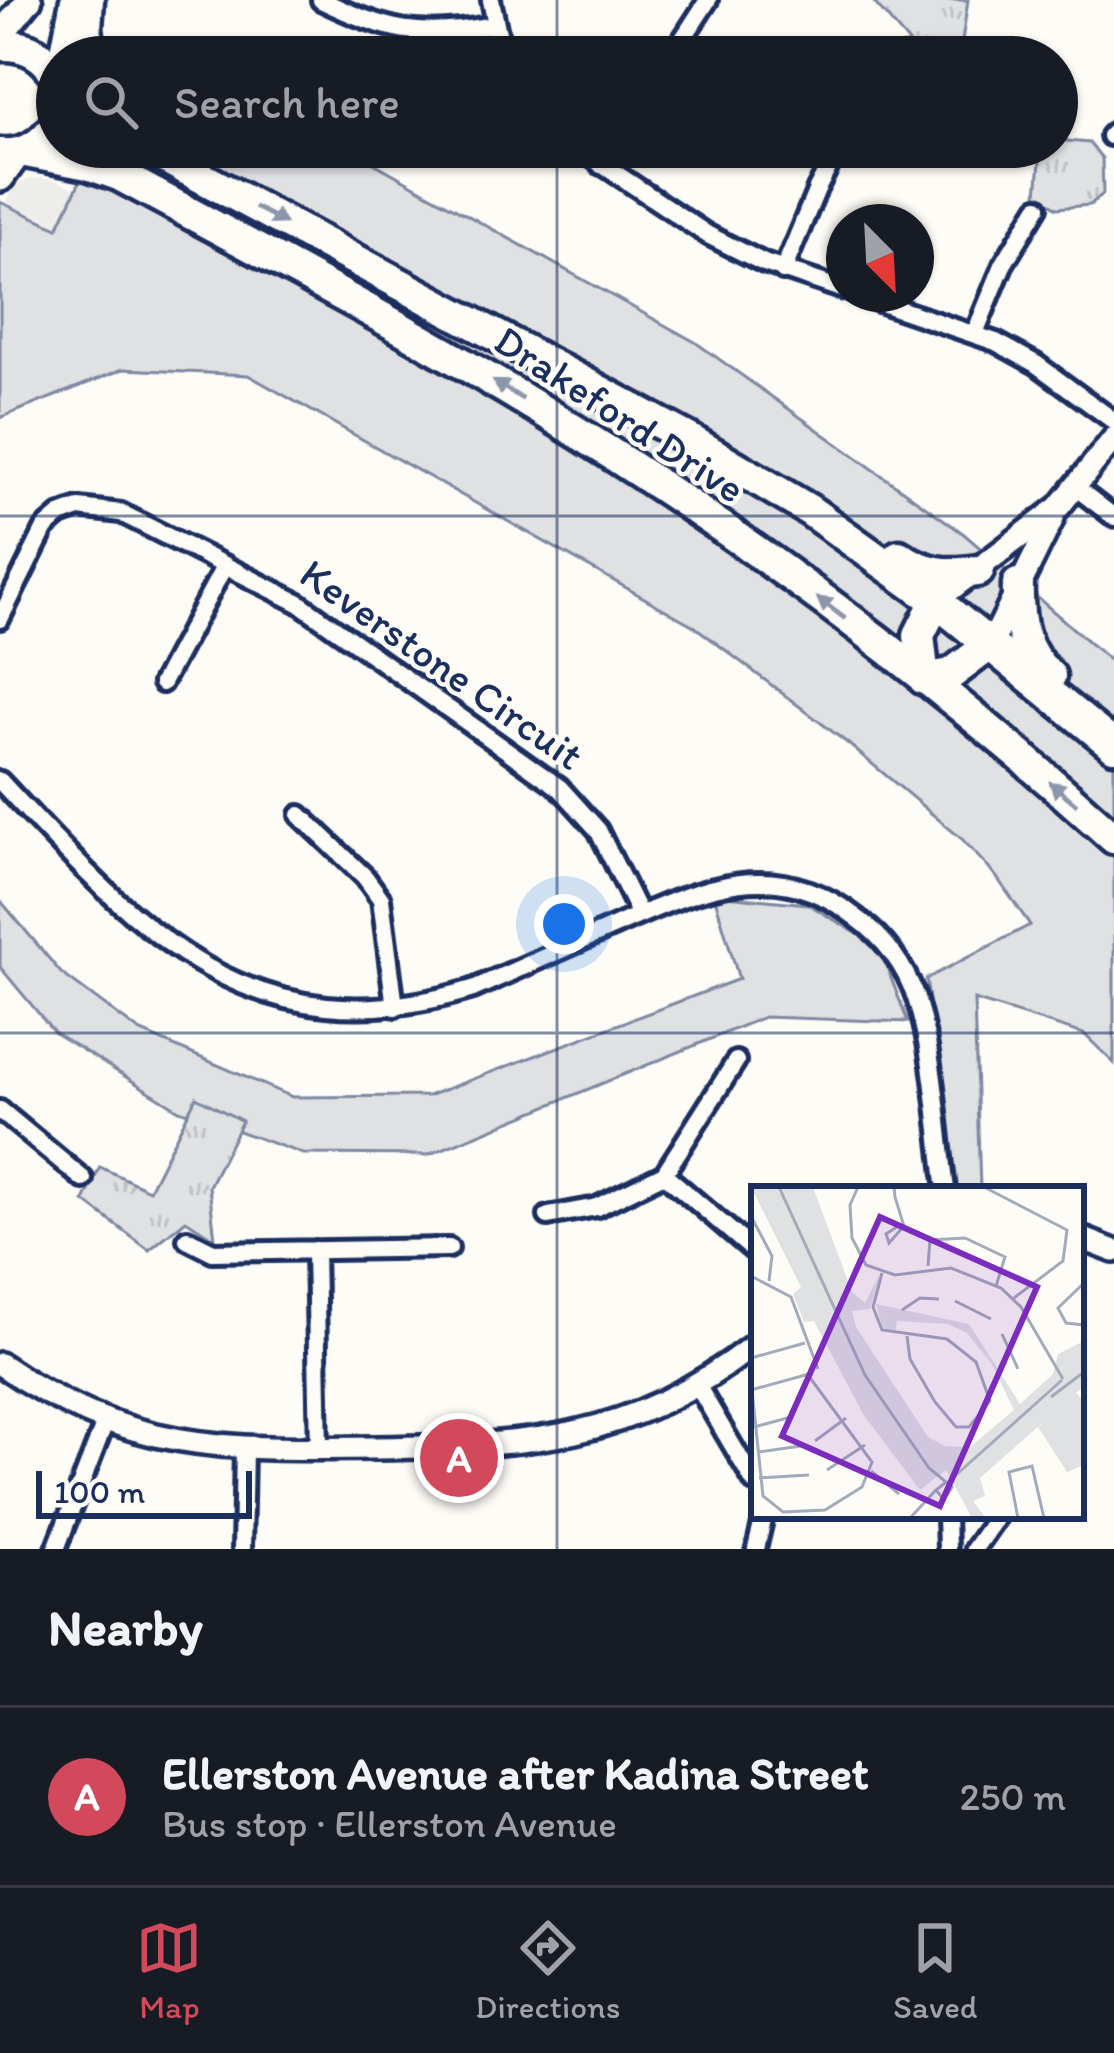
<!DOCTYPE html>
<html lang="en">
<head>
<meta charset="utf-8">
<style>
  :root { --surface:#171b24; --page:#20242c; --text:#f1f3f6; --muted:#9ea1a6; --line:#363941; --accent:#d1495b }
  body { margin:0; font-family:Itim,sans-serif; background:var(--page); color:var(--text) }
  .compass { position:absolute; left:826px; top:204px; width:108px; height:108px; border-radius:50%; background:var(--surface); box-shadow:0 3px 9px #0004; rotate:156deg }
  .scale { position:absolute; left:36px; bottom:30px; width:216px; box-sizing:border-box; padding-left:12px; border:6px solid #1b2f5e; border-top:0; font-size:33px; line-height:42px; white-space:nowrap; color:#1b2f5e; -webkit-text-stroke:9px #fdfcf7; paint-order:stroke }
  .you { position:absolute; left:564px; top:924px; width:42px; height:42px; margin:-30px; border:9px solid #fff; border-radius:50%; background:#1a73e8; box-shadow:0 0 0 18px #1a73e833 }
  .badge { display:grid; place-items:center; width:78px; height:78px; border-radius:50%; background:var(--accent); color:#fff; font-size:39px; font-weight:700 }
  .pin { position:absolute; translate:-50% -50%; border:6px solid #fff; box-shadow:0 3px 12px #0006 }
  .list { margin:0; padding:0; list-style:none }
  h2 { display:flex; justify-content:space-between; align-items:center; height:156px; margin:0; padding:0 48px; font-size:51px }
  h2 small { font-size:39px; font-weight:400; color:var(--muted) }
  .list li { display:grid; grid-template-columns:78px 1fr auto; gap:36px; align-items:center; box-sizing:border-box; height:180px; padding:0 48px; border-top:3px solid var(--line) }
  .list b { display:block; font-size:45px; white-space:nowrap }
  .list p { margin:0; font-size:39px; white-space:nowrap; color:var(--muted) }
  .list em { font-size:39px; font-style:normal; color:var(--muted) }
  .icon { flex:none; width:66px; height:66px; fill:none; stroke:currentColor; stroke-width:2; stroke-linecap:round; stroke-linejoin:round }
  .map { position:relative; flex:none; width:1114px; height:1549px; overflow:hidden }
  .search { position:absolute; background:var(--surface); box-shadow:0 3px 9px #0004; left:36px; right:36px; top:36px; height:132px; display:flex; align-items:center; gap:30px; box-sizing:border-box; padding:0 42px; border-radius:66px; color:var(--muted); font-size:45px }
  .sheet { height:336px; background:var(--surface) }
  nav { display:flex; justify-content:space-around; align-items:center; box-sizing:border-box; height:168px; border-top:3px solid var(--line); background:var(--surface); font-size:33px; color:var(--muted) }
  nav a { display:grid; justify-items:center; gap:6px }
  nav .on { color:var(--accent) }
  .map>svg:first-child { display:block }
</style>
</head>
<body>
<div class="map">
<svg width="1114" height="1549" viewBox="0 0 1114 1549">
  <defs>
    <pattern id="park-tufts" width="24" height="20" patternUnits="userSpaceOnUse" patternTransform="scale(3)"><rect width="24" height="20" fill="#e0e1e3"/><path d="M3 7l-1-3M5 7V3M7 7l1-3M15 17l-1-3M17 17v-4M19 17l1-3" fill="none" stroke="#c0c1c5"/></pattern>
  </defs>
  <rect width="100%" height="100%" fill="#fdfcf7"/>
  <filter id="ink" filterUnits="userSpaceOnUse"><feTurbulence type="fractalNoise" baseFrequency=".00833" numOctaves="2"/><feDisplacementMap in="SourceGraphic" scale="24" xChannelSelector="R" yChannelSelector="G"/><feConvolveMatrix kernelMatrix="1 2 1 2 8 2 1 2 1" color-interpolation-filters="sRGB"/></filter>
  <g filter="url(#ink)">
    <!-- built -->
    <path fill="#edeeec" d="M34,178L52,179L76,189L58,228L5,204L16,184Z"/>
    <!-- grass -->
    <path fill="#e0e1e3" stroke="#7e88a0" stroke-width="3" d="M96,147H345L695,342L964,534L1114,664V1063L1084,1034L974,1000L980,1189H956L926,979L1030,925L995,875L962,839L846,742L694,626L248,375L123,369L0,418V202L58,228Z
      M714,895L808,904L879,947L908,1022L764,1017L428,1155L303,1154L179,1110L55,1033L0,967V900L61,973L139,1031L292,1097L428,1096L739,979Z"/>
    <!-- park -->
    <path fill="url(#park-tufts)" stroke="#7e88a0" stroke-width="3" d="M872,0H968L962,41L951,54L921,57Z
      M1057,140L1089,143L1102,158L1103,194L1090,205L1057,208L1037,194L1041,150L1057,147Z
      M196,1097L242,1121L209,1186L215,1239L186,1220L149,1250L84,1201L100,1167L149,1190Z"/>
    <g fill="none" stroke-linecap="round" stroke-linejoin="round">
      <!-- minor casing -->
      <g stroke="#1b2f5e" stroke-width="26">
        <path id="minor" d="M321,0C387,32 421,39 493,25
          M491,0L503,57
          M671,57L708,0
          M905,57V56
          M1110,136L1114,132
          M576,147L708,235L764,263L844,290
          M601,165L613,147
          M783,271L817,189L839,147
          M855,294L996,342L1036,364L1114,421
          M975,333L1003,265L1038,207
          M1075,487L1114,517
          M0,619L45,528L60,515L79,508L121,513L299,603L560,788L598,830L640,915
          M162,683L225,565
          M0,781C139,931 251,1056 473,989C518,969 563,949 608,929C694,891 772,851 857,918C884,938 905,966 916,998C935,1058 937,1127 946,1189
          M300,815L365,877L381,899L395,1007
          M0,1110L83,1179
          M664,1174L754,1251
          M548,1216L597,1207L664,1174L736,1061
          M187,1239L213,1252L449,1248
          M315,1250L319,1449
          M697,1385L754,1482
          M946,1516L947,1549
          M56,1549L105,1422
          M242,1549L244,1449
          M756,1549L764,1516
          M974,1549L997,1516"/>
      </g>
      <!-- tertiary casing -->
      <g stroke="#1b2f5e" stroke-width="30">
        <path id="tertiary" d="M936,601L1059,507L1114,438
          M991,644L1053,518
          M1081,1238L1114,1251
          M0,1364C128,1452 227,1450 375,1448C530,1445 626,1443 754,1345"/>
      </g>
      <!-- secondary casing -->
      <g stroke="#1b2f5e" stroke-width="33">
        <path id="secondary" d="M0,35L29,0
          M62,57L73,0"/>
      </g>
      <!-- primary casing -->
      <g stroke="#1b2f5e" stroke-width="36">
        <path id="primary" d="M0,177L16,155"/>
      </g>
      <!-- trunk casing -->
      <g stroke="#1b2f5e" stroke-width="39">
        <path id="trunk" d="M88,0L86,28L90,57
          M0,45C26,44 45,54 57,77
          M145,147L689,439L809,510L936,601L1114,746
          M26,152L88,164L119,175C297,271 478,365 647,477C811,584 969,707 1114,838
          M0,154C26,156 43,144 57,123
          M899,556C926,574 947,576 978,571
          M1018,584C1017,619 1022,652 1050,676
          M924,679L919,635L936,601
          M924,679L951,674L991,644"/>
      </g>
      <!-- minor -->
      <use href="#minor" stroke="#fdfcf7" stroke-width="16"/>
      <!-- tertiary -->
      <use href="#tertiary" stroke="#fdfcf7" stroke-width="21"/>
      <!-- secondary -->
      <use href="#secondary" stroke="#fdfcf7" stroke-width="24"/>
      <!-- primary -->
      <use href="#primary" stroke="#fdfcf7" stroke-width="27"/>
      <!-- trunk -->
      <use href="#trunk" stroke="#fdfcf7" stroke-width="30"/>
    </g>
    <!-- one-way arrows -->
    <defs><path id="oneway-solid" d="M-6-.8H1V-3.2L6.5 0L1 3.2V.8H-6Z" transform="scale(3)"/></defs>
    <g fill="#8c96aa">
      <use href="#oneway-solid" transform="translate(270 215) rotate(28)"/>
      <use href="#oneway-solid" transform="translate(508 390) rotate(-148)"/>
      <use href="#oneway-solid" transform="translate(831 608) rotate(-143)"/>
      <use href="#oneway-solid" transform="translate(1063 793) rotate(-140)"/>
    </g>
  </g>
  <!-- grid -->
  <path fill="none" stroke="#1b2f5e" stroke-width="3" stroke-opacity="0.55" d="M557,0V57M557,147V1549M0,516H1114M0,1033H1114"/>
  <g text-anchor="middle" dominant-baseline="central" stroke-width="9" stroke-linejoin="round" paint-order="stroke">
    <!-- street labels -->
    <g font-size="42" fill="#1b2f5e" stroke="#fdfcf7">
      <text transform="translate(620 414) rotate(33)">Drakeford Drive</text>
      <text transform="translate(442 664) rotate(35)">Keverstone Circuit</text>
    </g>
  </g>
  <!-- overview -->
  <g transform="translate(751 1186)">
    <rect width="333" height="333" fill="#fdfcf7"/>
    <path d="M0,1H62L101,106L114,117L129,88L119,123L101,125L105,141L177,251L194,260L219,261L263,224L241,178L216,147L197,138L146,135L144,148L131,141L125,118L218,138L269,218L302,188L307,168L333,155V200L229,292L234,310L222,315L235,332H221L195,284L169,304L112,228L63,135L53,136L42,108L50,101Z" fill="#e0e1e3"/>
    <path d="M34,1H59L85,88L77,98L70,65L64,68L53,40L61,50L64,38L48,31Z" fill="#e0e1e3"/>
    <path d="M325,207L333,215V279L316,286L287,241Z" fill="#e0e1e3"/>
    <path fill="none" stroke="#a3aaba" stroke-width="3" d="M28,1L114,189L178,282L201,301L193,314L185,304L194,297M107,1L99,19L101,52L115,79L144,89L200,82L250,102L270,121L312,193M143,1L144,11L152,37L153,40L138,57L135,48L152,37M233,1L316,44L312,75L263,112M1,32L21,70L18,95M177,80L179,54L214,52L254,71L245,100M131,87L122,121L131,144L196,153L225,176L239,215L218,241H205L184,216L159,173L156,150M0,90L40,111L67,183M333,97L307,122L315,137L333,139M204,115L240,133M151,124L169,112L188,113M251,148L267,183M0,172L54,157M0,204L58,188M1,204L12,310L32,326L74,324L111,301L121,276L57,189M300,211L333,186M3,241L40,231M64,255L95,232M7,266L50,260M76,284L114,259M120,285L148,308M8,292L58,289M196,297L311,194M159,332L185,304M267,332L258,286L281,280L293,332"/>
    <path fill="#7b2cbf" fill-opacity="0.15" stroke="#7b2cbf" stroke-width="6" d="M129,31L286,101L189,320L31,250Z"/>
    <rect width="333" height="333" fill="none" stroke="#1b2f5e" stroke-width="6"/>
  </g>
</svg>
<svg class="compass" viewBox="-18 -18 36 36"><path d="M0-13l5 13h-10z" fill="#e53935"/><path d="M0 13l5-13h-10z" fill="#9ea1a6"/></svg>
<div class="scale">100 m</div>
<div class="you"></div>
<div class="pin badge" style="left:459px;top:1458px">A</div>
<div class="search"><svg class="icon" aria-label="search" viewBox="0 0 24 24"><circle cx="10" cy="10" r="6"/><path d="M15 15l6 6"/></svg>Search here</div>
</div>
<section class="sheet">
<h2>Nearby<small></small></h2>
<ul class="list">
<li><span class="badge">A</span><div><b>Ellerston Avenue after Kadina Street</b><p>Bus stop · Ellerston Avenue</p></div><em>250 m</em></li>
</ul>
</section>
<nav>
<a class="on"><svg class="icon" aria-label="map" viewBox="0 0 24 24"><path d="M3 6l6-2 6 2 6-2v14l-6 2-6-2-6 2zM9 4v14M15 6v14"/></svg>Map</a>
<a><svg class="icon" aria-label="directions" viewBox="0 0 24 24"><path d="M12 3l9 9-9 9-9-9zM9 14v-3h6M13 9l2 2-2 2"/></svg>Directions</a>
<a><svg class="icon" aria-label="saved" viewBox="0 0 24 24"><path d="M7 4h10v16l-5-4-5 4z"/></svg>Saved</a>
</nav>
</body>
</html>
